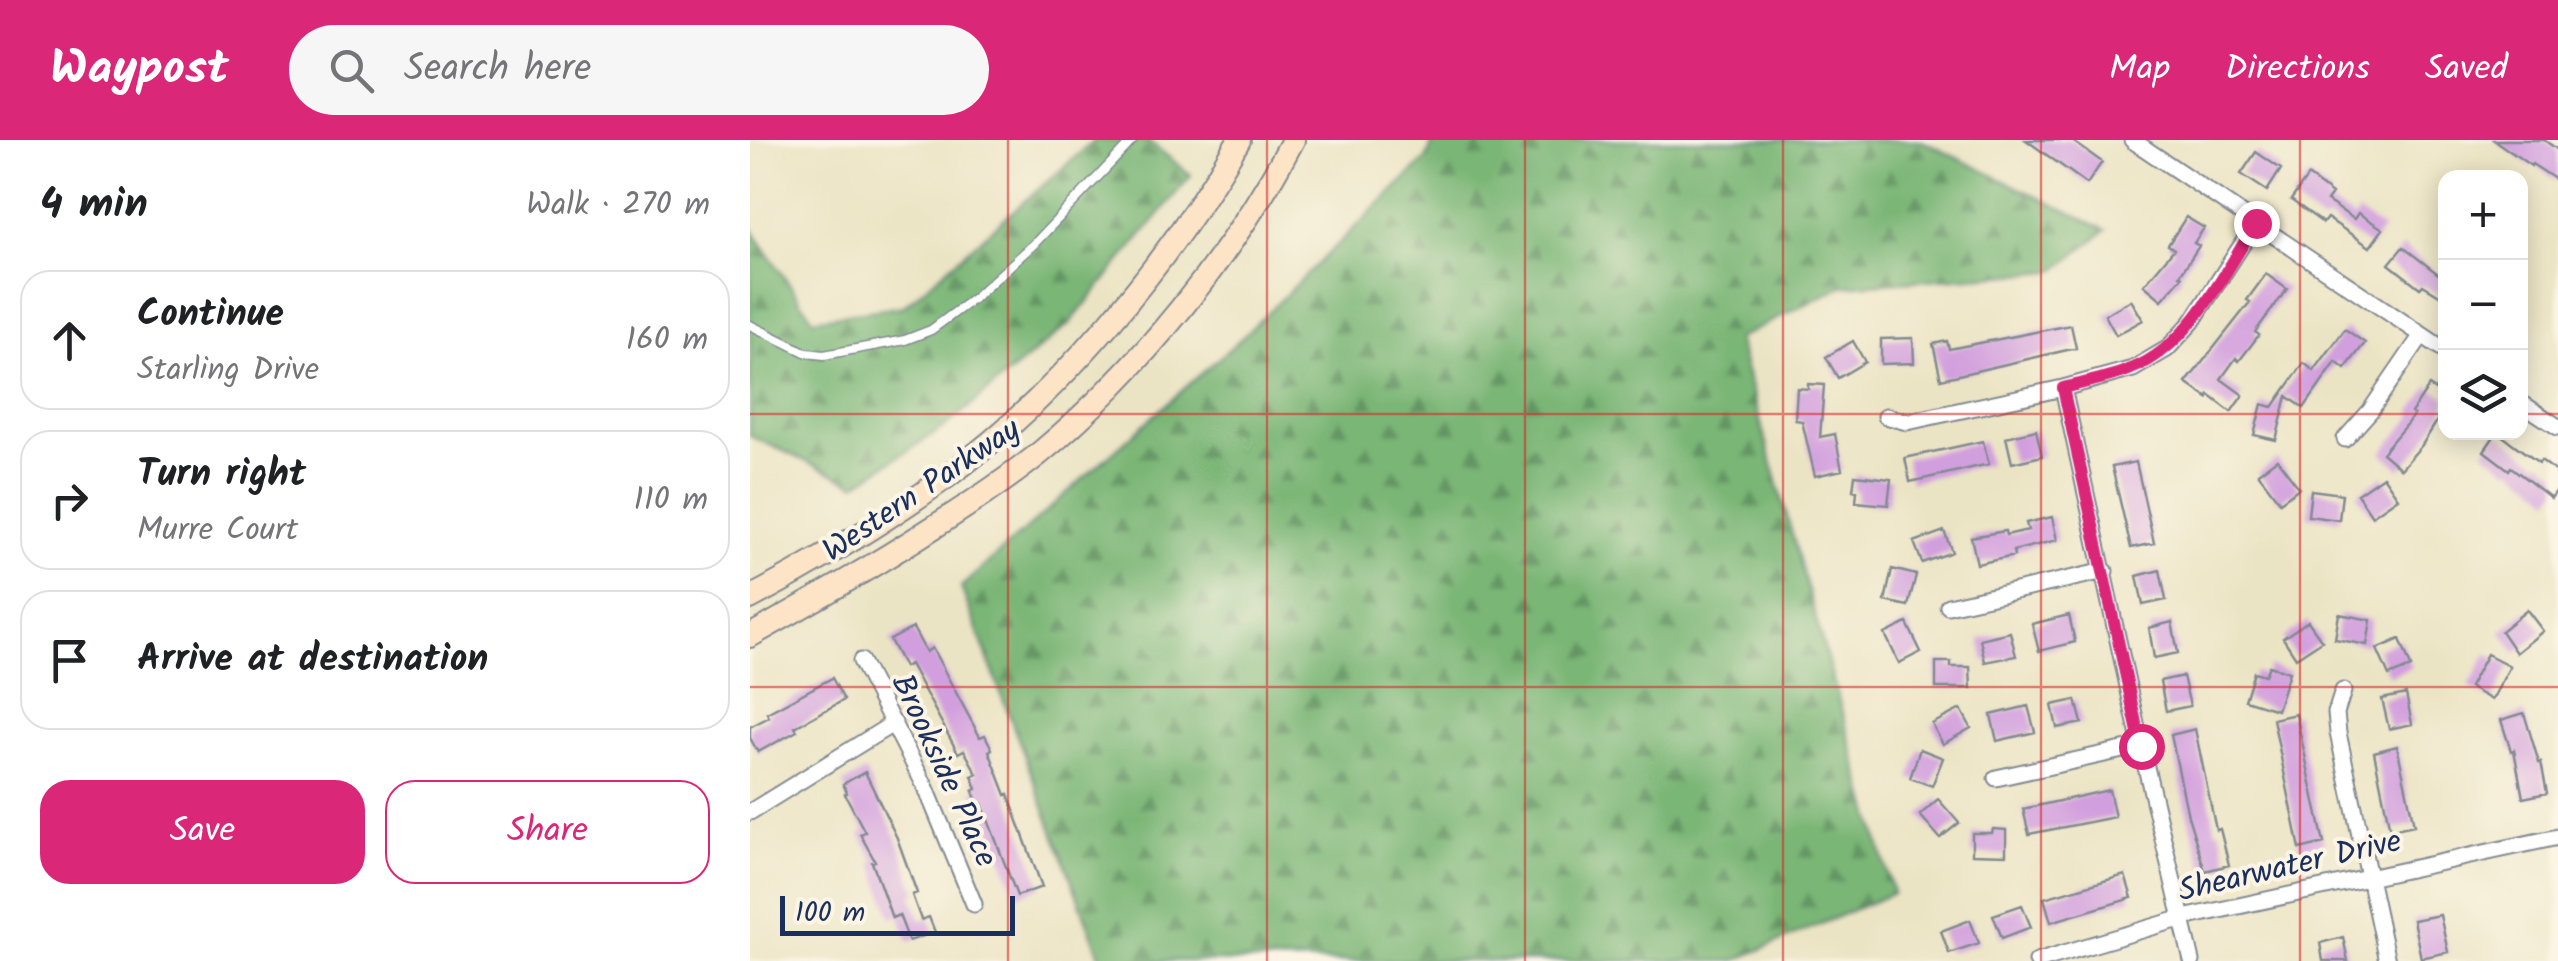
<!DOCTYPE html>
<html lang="en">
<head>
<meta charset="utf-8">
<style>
  :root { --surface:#fff; --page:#f6f6f6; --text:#202124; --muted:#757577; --line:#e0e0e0; --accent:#db2777 }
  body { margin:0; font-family:Kalam,sans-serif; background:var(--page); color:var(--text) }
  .controls { position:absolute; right:30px; top:30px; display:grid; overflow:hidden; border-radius:20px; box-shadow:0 5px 25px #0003 }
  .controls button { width:90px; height:90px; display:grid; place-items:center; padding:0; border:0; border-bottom:2px solid var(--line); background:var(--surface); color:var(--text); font:50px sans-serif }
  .scale { position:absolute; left:30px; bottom:25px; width:235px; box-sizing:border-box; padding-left:10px; border:5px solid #1b2f5e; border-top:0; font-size:28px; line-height:35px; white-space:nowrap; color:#1b2f5e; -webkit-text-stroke:8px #fcf5e5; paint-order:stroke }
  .stop { position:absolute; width:30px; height:30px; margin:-22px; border:8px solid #db2777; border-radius:50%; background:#fff }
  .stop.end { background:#db2777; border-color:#fff; box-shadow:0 2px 10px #0008 }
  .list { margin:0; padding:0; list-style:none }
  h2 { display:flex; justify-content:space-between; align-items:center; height:130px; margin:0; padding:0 40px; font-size:42px }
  h2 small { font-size:32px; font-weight:400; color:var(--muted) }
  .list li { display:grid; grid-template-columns:65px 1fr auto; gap:30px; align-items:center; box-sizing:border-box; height:140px; margin:0 20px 20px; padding:0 20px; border:2px solid var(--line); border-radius:30px }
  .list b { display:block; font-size:38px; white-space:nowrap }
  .list p { margin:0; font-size:32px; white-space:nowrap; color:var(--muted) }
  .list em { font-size:32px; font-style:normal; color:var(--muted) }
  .actions { display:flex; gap:20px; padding:30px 40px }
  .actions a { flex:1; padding:22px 0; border:2px solid var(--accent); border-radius:30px; text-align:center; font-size:35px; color:var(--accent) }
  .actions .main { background:var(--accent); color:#fff }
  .icon { flex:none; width:55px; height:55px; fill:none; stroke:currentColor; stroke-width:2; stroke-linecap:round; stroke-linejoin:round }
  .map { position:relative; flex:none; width:1808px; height:821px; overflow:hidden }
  header { display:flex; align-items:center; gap:60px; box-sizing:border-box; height:140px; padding:0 50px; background:var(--accent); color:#fff }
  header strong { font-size:48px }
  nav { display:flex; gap:55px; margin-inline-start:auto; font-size:35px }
  .search { width:700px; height:90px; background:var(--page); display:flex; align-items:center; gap:25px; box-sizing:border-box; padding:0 35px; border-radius:55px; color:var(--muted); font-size:38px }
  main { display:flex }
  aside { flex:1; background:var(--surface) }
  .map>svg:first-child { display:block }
</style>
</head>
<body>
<header>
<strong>Waypost</strong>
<div class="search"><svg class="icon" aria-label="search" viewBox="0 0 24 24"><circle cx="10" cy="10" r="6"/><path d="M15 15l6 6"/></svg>Search here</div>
<nav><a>Map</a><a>Directions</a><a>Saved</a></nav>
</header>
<main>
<aside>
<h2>4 min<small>Walk · 270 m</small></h2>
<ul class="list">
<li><svg class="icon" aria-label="ahead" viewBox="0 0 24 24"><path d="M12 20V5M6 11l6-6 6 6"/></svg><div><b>Continue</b><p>Starling Drive</p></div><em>160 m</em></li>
<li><svg class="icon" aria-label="right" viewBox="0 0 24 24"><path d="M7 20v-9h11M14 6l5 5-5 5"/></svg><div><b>Turn right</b><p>Murre Court</p></div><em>110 m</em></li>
<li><svg class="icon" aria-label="arrive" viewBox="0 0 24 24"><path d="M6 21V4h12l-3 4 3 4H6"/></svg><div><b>Arrive at destination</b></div></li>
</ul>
<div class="actions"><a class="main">Save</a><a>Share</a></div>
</aside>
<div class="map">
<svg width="1808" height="821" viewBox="0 0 1808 821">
  <defs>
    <pattern id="forest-firs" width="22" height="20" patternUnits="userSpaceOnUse" patternTransform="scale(2.5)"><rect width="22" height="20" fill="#7ab676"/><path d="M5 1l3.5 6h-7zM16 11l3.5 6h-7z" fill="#639464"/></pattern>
  </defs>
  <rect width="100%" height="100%" fill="#fcf5e5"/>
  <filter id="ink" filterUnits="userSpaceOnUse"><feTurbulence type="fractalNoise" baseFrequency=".01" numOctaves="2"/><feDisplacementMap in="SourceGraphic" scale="20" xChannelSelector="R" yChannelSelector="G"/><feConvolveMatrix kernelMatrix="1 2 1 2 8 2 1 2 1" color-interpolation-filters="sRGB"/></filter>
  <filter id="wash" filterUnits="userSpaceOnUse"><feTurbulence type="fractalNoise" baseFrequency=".0048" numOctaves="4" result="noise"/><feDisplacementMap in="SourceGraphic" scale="40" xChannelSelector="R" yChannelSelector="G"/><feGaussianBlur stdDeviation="2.25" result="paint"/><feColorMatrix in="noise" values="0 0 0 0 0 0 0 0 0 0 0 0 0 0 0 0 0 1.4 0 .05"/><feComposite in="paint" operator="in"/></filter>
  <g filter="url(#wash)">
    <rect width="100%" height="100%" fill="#ebe4c4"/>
    <!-- forest -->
    <path fill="url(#forest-firs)" stroke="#4a726a" stroke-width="2.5" d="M345,0H397L441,35L320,183L197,285L106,344L0,296V87L63,179L154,166Z
      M684,0H1170L1356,90L1305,131L1092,146L987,199L1143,753L984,821H352L211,447L488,201L676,19Z"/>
    <g id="blocks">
      <!-- building -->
      <path fill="#d29fde" d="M1276,0H1321L1352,22L1337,44Z
        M1744,0H1794L1808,10V41L1782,24L1781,26Z
        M1506,12L1531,29L1517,51L1491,34Z
        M1558,36L1582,54L1577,61L1604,79L1608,73L1633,89L1620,107L1577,78L1573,83L1541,60Z
        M1436,77L1454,88L1444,103L1449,106L1430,135L1432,137L1412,160L1394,145L1424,109L1418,105Z
        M1653,107L1696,140V159L1673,145L1670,148L1639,124Z
        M1516,134L1537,149L1505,192L1509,195L1489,221L1486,218L1471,239L1493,255L1481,272L1459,255L1458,258L1436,243L1500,162L1497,160Z
        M1381,160L1393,180L1366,195L1355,175Z
        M1321,185L1326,208L1191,239L1183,204L1197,201L1199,209Z
        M1595,189L1615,203L1595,229L1586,222L1554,268L1537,256L1526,300L1504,295L1512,264L1523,267L1554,223L1564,231Z
        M1163,198L1164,223L1131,224V199Z
        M1103,201L1115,222L1088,238L1076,217Z
        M1058,244L1074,245L1070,297L1085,294L1092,330L1065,336L1052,281L1045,280L1047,248L1058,249Z
        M1679,246L1696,257V267L1672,305L1651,329L1632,313L1664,275L1661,273Z
        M1286,290L1292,316L1262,323L1256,297Z
        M1747,292L1789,323L1791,320L1808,333V349L1801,358L1761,327L1759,330L1734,311Z
        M1233,301L1239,324L1160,342L1155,318Z
        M1527,319L1549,348L1530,362L1508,333Z
        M1386,322L1404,403L1381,408L1362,327Z
        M1105,335L1141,339L1138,365L1106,362L1107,351L1103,350Z
        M1633,336L1648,358L1622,376L1607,354Z
        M1561,350L1592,354L1589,380L1558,376Z
        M1302,377L1307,400L1263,411L1264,416L1227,424L1221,397L1255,391L1256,395L1278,390L1276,383Z
        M1194,391L1202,412L1172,423L1164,402Z
        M1142,429L1166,435L1158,466L1135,461Z
        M1410,430L1416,460L1393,465L1387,436Z
        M1777,470L1793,491L1766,513L1751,491Z
        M1589,474L1621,480L1617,505L1585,499Z
        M1319,475L1325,502L1289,511L1282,484Z
        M1558,481L1572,501L1546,518L1533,498Z
        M1422,482L1428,513L1404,518L1399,488Z
        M1157,483L1171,512L1149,523L1135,494Z
        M163,488L176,512L182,508L230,597L235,595L242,609L239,611L256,655L258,654L292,747L267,756L232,664L228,665L223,651L227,649L222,636L227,634L214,610L208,613L160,524L154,527L140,500Z
        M1260,492L1266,516L1235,522L1230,499Z
        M1650,499L1661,527L1639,536L1627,509Z
        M1737,514L1760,526L1742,560L1719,547Z
        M1186,522H1201V527H1220L1221,548H1186Z
        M1519,526L1539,532L1527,570L1495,560L1504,532L1515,535Z
        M1433,536L1440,566L1416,571L1410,541Z
        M82,538L94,560L45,587L47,591L8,612L0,598V587L19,577L17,573Z
        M1656,554L1662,584L1639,589L1632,559Z
        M1326,560L1332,583L1307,588L1302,565Z
        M1278,566L1285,592L1247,601L1241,575Z
        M1211,569L1221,588L1193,604L1182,584Z
        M1774,573L1789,623L1791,622L1797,653L1773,658L1764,610L1761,611L1751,580Z
        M1546,574L1574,703L1550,709L1523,579Z
        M1445,589L1466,690L1470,689L1479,725L1455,731L1438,676L1421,595Z
        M1647,606L1664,685L1640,690L1624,612Z
        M1170,609L1193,618L1182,646L1160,638Z
        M115,632L147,698L167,753L162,755L171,780L179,777L185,792L159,801L149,775L142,778L122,722L125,721L110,694L115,692L95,654L97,653L93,644Z
        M1359,650L1365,677L1279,694L1273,669Z
        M1188,659L1209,683L1190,698L1170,675Z
        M1243,689L1256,690V715L1222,714V693H1242Z
        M1375,735L1382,758L1301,782L1294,758Z
        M1272,765L1281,787L1252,798L1243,775Z
        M1690,775L1698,812L1671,818L1663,780Z
        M1220,780L1229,803L1199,813L1191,791Z
        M1593,797L1598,821H1573L1570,803Z"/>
    </g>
  </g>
  <g filter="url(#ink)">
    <use href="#blocks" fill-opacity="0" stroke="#838a91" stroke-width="2.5"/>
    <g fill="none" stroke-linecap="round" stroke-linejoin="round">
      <!-- lane casing -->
      <g stroke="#838a91" stroke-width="11">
        <path id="lane" d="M0,185L57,213L74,215L155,200L181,190L223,159L284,104L383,0"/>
      </g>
      <!-- street casing -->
      <g stroke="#838a91" stroke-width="19">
        <path id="street" d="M1382,0L1696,211
          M1313,248L1391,606L1442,821
          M1770,262L1808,287
          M1136,276L1157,282L1313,248L1383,229L1417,209L1442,182L1506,83
          M1595,299L1620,271L1672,195
          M1198,466L1355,431
          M111,521L176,648L224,764
          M1593,551L1586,573L1588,593L1637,821
          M1246,638L1391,606
          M0,672L144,583
          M1287,821L1433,778L1808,697"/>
      </g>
      <!-- secondary casing -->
      <g stroke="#838a91" stroke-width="26">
        <path id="secondary" d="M0,458C66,423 134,382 195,338C310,255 419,122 489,0
          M0,496C62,461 124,426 184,387C220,364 257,340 290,313C389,231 483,114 543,0"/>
      </g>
      <!-- lane -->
      <use href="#lane" stroke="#fff" stroke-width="8"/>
      <!-- street -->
      <use href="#street" stroke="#fff" stroke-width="15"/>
      <!-- secondary -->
      <use href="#secondary" stroke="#fee4c6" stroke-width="22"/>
    </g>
  </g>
  <g fill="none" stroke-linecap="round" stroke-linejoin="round" filter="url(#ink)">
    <!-- route -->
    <path stroke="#db2777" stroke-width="12" d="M1391,606L1313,248C1336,242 1360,238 1381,229C1439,207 1475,133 1506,83"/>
  </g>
  <!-- grid -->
  <path fill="none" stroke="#d62828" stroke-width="2.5" stroke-opacity="0.55" d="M258,0V821M517,0V821M775,0V821M1033,0V821M1291,0V821M1550,0V821M0,274H1696M1770,274H1808M0,547H1808"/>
  <g text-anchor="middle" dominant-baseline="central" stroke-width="8" stroke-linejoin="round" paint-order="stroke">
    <!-- street labels -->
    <g font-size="32" fill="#1b2f5e" stroke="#fcf5e5">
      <text transform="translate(172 351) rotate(-34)">Western Parkway</text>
      <text transform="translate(193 631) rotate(65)">Brookside Place</text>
      <text transform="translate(1540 727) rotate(-13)">Shearwater Drive</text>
    </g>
  </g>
</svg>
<div class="controls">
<button>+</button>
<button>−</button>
<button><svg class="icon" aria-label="layers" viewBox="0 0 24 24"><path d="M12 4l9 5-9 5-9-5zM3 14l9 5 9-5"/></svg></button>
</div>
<div class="scale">100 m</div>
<div class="stop" style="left:1391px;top:606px"></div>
<div class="stop end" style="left:1506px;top:83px"></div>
</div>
</main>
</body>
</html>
